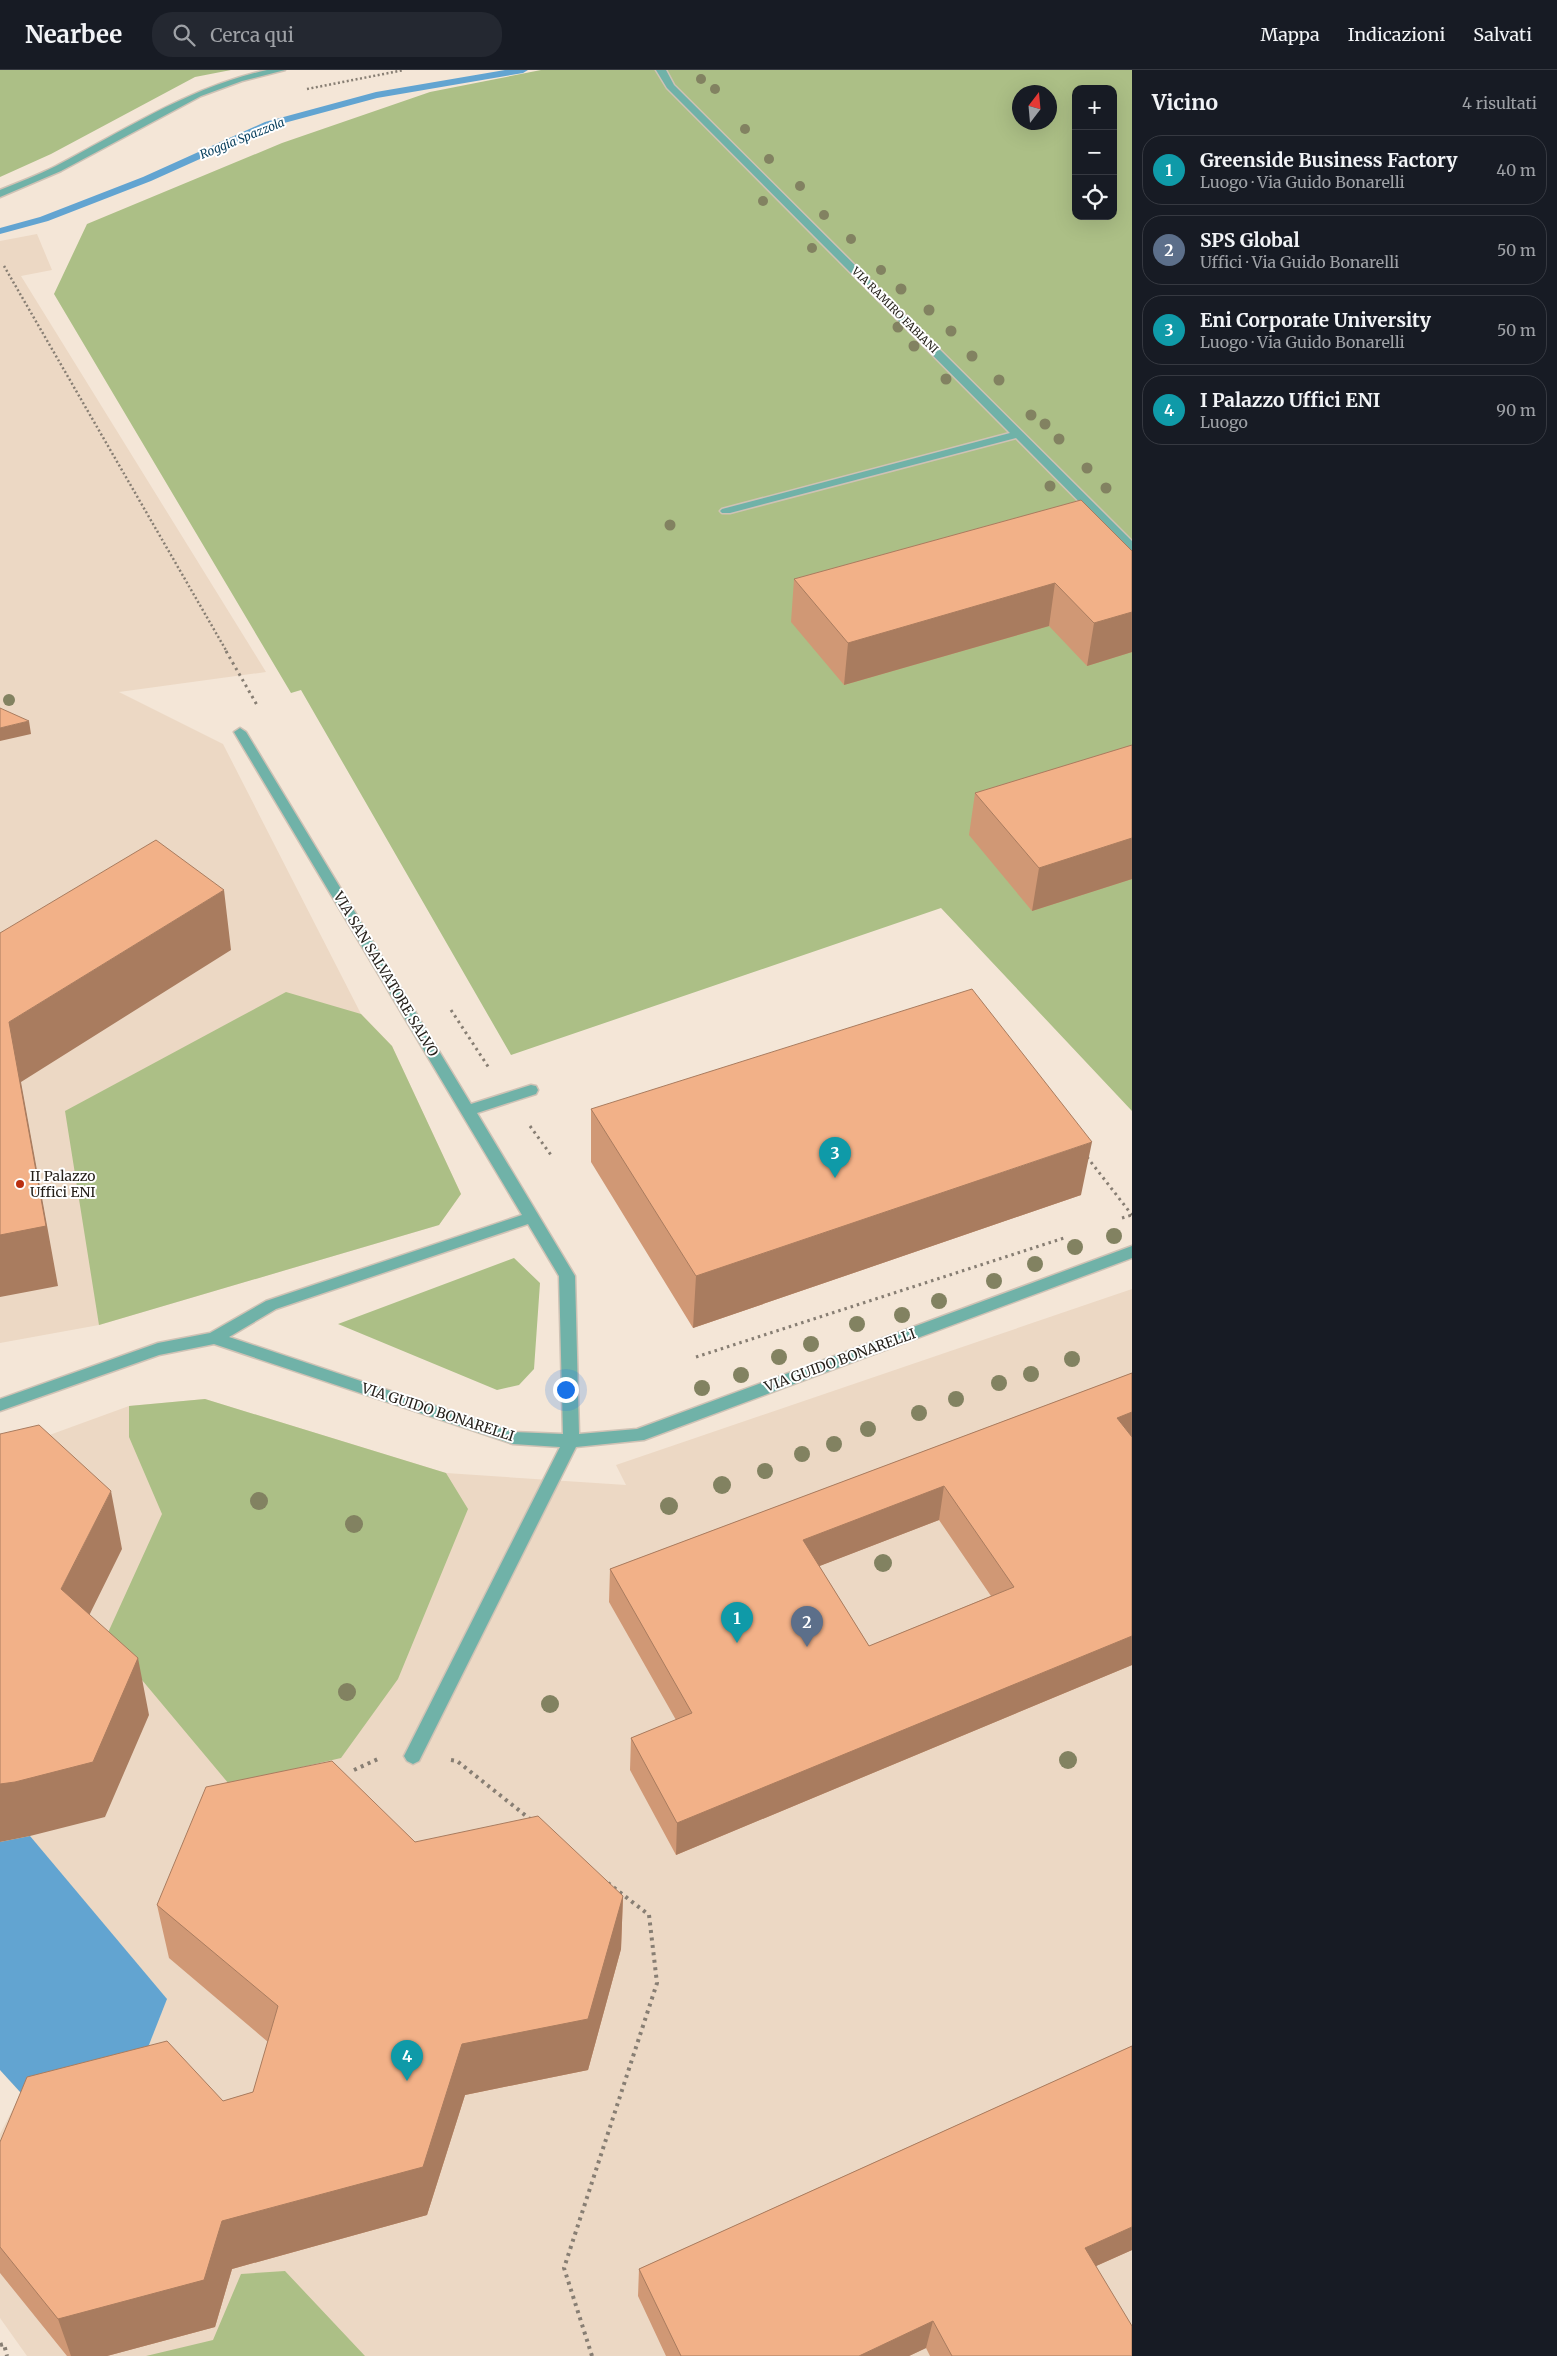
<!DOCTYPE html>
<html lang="it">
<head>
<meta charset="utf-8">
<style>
  :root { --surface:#171b24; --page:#242831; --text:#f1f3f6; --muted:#9ea1a6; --line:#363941; --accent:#0f766e }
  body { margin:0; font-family:Merriweather,serif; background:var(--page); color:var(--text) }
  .controls { position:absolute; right:15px; top:15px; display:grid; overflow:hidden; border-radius:10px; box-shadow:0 5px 20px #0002 }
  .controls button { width:45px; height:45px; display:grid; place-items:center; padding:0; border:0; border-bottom:1px solid var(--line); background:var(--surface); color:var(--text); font:25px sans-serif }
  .compass { position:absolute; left:1012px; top:15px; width:45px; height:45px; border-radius:50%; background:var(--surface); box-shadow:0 5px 20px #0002; rotate:16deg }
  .you { position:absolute; left:565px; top:1319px; width:18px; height:18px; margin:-12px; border:4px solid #fff; border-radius:50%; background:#1a73e8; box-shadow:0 0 0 8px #1a73e833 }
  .badge { display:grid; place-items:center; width:32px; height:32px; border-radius:50%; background:var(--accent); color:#fff; font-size:16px; font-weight:700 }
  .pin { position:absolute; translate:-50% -41px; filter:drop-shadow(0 1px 2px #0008) }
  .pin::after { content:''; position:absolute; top:26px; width:18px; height:15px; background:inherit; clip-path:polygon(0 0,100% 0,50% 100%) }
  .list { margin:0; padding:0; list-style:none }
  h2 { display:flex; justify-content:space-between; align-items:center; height:65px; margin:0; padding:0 20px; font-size:21px }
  h2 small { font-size:16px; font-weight:400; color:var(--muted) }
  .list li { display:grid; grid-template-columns:32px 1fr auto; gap:15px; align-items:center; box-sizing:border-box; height:70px; margin:0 10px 10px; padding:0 10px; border:1px solid var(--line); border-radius:20px }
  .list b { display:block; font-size:19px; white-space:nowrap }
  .list p { margin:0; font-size:16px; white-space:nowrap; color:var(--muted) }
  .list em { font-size:16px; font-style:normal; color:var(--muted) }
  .icon { flex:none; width:28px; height:28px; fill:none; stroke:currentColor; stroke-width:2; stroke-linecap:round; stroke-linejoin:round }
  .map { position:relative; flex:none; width:1132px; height:2286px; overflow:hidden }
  header { display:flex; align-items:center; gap:30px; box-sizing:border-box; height:70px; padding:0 25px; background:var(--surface); border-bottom:1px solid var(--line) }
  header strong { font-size:24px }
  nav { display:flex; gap:28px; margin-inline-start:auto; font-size:18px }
  .search { width:350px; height:45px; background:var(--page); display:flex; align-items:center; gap:12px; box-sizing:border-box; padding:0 18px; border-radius:20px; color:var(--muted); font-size:19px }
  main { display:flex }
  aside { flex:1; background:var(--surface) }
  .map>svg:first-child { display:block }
</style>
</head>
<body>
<header>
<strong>Nearbee</strong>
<div class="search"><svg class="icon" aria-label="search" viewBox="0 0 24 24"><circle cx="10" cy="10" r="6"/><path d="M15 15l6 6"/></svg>Cerca qui</div>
<nav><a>Mappa</a><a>Indicazioni</a><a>Salvati</a></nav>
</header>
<main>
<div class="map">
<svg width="1132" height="2286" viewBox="0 0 1132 2286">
  <rect width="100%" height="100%" fill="#f4e6d7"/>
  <!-- built -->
  <path fill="#ecd8c4" d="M37,164L52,200L21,206L266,602L119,622L223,674L361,944L392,976L461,1124L439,1155L99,1255L0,1273V171Z
    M1132,1219V2286H27L0,2248V2064L21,2023L0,2000V1383L129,1336L205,1329L446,1403L626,1415L616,1395Z"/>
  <!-- green -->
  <path fill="#acbf86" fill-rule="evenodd" d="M0,0H231L195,7L51,84L0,107Z
    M541,0H1132V1041L941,838L511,985L301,620L291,623L54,224L87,154L282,73L430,22ZM1076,19H1113V146H1076ZM1019,22H1050V52H1019Z
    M286,922L361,944L392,976L461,1124L439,1155L99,1255L65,1041Z
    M514,1188L540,1213L534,1299L519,1315L497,1320L338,1254Z
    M205,1329L446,1403L468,1439L398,1609L341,1688L229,1714L106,1567L162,1444L129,1367V1336Z
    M285,2201L365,2286H146L213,2270L241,2204Z"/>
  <!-- water -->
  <path fill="#62a4d1" d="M30,1766L167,1929L143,1990L21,2023L0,2000V1772Z"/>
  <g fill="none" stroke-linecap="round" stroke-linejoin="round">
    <!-- stream -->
    <path fill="#62a4d1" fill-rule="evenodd" d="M505,0H528L523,3L377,28L273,56L151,111L48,151L0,164V158L40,147L143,107L265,52L376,22Z"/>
    <!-- minor casing -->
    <g stroke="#cfc2b5" stroke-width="3">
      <path id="minor" d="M267,0H285L242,11L201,26L61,101L0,127V120C19,112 38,105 56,96C125,60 190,17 267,0Z
        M656,0H666L674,15L1132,471V482L1128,481L1016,368L730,443H722L720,441L722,439L1010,363L667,18Z
        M240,658L246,662L471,1034L531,1015L536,1016L538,1020L536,1024L477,1043L575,1206L579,1364L637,1359L1132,1176V1188L644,1370L576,1377L419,1691L413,1694L407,1691L404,1686L560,1377L513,1374L214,1274L159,1285L0,1341V1329L158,1273L210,1263L266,1231L522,1145L234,662ZM528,1154L559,1206L563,1364L513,1362L229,1267L276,1239Z"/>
    </g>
    <!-- path-far2 -->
    <path stroke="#877e73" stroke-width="2.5" stroke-dasharray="2 2.5" stroke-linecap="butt" d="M307,19L404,0
      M4,196L227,582"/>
    <!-- path-far1 -->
    <path stroke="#877e73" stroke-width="3" stroke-dasharray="2.5 4" stroke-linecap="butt" d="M226,581L257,635
      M451,940L489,998
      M530,1056L551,1085
      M1087,1087L1132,1145
      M1122,1148L1132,1145
      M696,1287L1064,1168"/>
    <!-- path -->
    <path stroke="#877e73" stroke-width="4" stroke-dasharray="3 4.5" stroke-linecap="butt" d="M451,1690L457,1691L530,1749
      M354,1700L380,1688
      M0,2275L4,2274L7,2286
      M592,2286L564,2198L657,1913L649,1845L608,1813"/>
    <!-- minor -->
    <use href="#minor" fill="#70b2a8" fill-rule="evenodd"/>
  </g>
  <!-- trees -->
  <g fill="#828261">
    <circle cx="701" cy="9" r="5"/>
    <circle cx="715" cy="19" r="5"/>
    <circle cx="745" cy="59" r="5"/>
    <circle cx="769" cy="89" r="5"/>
    <circle cx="800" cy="116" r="5"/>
    <circle cx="763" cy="131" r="5"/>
    <circle cx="824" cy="145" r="5"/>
    <circle cx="851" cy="169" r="5"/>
    <circle cx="812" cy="178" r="5"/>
    <circle cx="881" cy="200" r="5"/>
    <circle cx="901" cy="219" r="5.5"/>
    <circle cx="929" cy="240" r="5.5"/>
    <circle cx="898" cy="257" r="5.5"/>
    <circle cx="951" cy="261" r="5.5"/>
    <circle cx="914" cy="276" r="5.5"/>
    <circle cx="972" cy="286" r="5.5"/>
    <circle cx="946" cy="309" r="5.5"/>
    <circle cx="999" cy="310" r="5.5"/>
    <circle cx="1031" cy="345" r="5.5"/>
    <circle cx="1045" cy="354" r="5.5"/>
    <circle cx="1059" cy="369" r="5.5"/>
    <circle cx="1087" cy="398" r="5.5"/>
    <circle cx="1050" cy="416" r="5.5"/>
    <circle cx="1106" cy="418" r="5.5"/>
    <circle cx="670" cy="455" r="5.5"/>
    <circle cx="9" cy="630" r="6"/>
    <circle cx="1114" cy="1166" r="8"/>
    <circle cx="1075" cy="1177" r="8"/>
    <circle cx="1035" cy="1194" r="8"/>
    <circle cx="994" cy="1211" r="8"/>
    <circle cx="939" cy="1231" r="8"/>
    <circle cx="902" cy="1245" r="8"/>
    <circle cx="857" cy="1254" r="8"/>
    <circle cx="811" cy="1274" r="8"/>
    <circle cx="779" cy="1287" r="8"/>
    <circle cx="1072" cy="1289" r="8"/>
    <circle cx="1031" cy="1304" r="8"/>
    <circle cx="741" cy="1305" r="8"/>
    <circle cx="999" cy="1313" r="8"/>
    <circle cx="702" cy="1318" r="8"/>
    <circle cx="956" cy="1329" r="8"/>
    <circle cx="919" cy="1343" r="8"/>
    <circle cx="868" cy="1359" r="8"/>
    <circle cx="834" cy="1374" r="8"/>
    <circle cx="802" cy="1384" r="8"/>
    <circle cx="765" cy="1401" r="8"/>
    <circle cx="722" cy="1415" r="9"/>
    <circle cx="259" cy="1431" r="9"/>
    <circle cx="669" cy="1436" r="9"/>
    <circle cx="354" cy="1454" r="9"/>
    <circle cx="883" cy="1493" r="9"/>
    <circle cx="347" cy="1622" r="9"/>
    <circle cx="550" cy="1634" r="9"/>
    <circle cx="1068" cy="1690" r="9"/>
  </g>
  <!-- wall -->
  <path fill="#d09875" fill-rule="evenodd" d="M1132,481V582L1087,596L1049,556L844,615L791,552L794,509Z
    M1132,675V809L1032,841L969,765L975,723Z
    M591,1039L1081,1125L693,1258L591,1092Z
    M1132,1303V1595L676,1785L630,1700L631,1668L676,1650L609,1532L610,1499ZM939,1450L991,1526L869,1576L819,1496Z
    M415,1772L623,1826L621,1879L588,2000L465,2025L427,2145L232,2199L215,2257L107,2286H67L0,2203V2072L223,2031L253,2022L268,1972L169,1888L157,1835Z
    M1132,1976V2180L1096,2196L1132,2286H930L926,2278L909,2286H666L638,2226L639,2199Z"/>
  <!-- shaded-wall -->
  <path fill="#a97c5f" d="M1055,513L1049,556L844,615L848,573Z
    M1132,542V582L1087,596L1094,553Z
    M29,651L31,664L0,671V658Z
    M1132,768V809L1032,841L1039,798Z
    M224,820L231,880L21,1012L58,1216L0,1227V1165L9,952Z
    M1092,1072L1081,1125L693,1258L696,1206Z
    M1132,1342V1373L1117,1348Z
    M944,1416L939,1450L799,1504L803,1470Z
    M111,1421L122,1479L74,1576L61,1519Z
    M1132,1566V1595L676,1785L677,1753Z
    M138,1588L149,1645L105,1747L30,1766L0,1772V1714Z
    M623,1826L621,1879L588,2000L465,2025L427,2145L232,2199L215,2257L107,2286H71L58,2249L222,2151L462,1974Z
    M1132,2157V2180L1076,2205L1085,2178Z
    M933,2251L926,2278L909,2286H859Z"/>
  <!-- building -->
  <path fill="#f2b188" stroke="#a97c5f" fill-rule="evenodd" d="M1081,430L1132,481V542L1094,553L1055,513L848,573L794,509Z
    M0,638L29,651L0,658Z
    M1132,675V768L1039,798L975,723Z
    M156,770L224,820L9,952L46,1156L0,1165V863Z
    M972,919L1092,1072L696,1206L591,1039Z
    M1132,1303V1342L1117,1348L1132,1367V1566L677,1753L631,1668L692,1643L610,1499ZM944,1416L1014,1517L869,1576L803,1470Z
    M39,1355L111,1421L61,1519L138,1588L93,1692L15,1712L0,1714V1364Z
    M332,1691L415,1772L538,1746L623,1826L588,1949L462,1974L423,2097L222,2151L204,2210L58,2249L0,2177V2072L27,2007L167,1971L223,2031L253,2022L278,1936L157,1835L206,1717Z
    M1132,1976V2157L1085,2178L1132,2256V2286H952L933,2251L859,2286H681L639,2199Z"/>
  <!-- markers -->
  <circle fill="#ba2f10" stroke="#fff" stroke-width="2" cx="20" cy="1114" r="5"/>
  <g text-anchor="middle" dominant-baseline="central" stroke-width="4" stroke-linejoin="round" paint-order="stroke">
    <!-- far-street labels -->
    <g font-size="11" fill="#241f19" stroke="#fff">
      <text transform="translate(895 240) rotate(45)">VIA RAMIRO FABIANI</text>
    </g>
    <!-- far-water labels -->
    <g font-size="12" font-style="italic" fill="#043c5a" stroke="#fff">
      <text transform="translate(242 68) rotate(-22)">Roggia Spazzola</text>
    </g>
    <!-- street labels -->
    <g font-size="14" fill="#241f19" stroke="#fff">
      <text transform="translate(386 904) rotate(59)">VIA SAN SALVATORE SALVO</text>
      <text transform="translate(840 1290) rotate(-20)">VIA GUIDO BONARELLI</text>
      <text transform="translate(438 1342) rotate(18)">VIA GUIDO BONARELLI</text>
    </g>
    <!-- poi labels -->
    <g font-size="14" fill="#241f19" stroke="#fff" text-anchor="start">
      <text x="30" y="1106">II Palazzo<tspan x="30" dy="16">Uffici ENI</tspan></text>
    </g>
  </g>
</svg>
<div class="controls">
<button>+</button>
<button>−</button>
<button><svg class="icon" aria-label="locate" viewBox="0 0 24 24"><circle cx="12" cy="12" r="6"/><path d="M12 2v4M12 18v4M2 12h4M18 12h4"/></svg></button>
</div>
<svg class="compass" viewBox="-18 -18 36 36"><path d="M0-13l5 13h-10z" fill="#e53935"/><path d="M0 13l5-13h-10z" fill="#9ea1a6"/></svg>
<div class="you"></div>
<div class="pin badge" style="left:737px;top:1573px;background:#0f9aa8">1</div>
<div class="pin badge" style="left:807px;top:1577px;background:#5c6f8a">2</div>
<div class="pin badge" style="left:835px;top:1108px;background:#0f9aa8">3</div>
<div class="pin badge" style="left:407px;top:2011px;background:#0f9aa8">4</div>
</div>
<aside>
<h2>Vicino<small>4 risultati</small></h2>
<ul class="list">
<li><span class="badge" style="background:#0f9aa8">1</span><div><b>Greenside Business Factory</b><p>Luogo · Via Guido Bonarelli</p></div><em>40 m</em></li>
<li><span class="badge" style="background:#5c6f8a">2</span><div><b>SPS Global</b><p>Uffici · Via Guido Bonarelli</p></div><em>50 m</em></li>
<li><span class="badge" style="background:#0f9aa8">3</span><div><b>Eni Corporate University</b><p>Luogo · Via Guido Bonarelli</p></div><em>50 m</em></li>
<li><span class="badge" style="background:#0f9aa8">4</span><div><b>I Palazzo Uffici ENI</b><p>Luogo</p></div><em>90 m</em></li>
</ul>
</aside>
</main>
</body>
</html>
